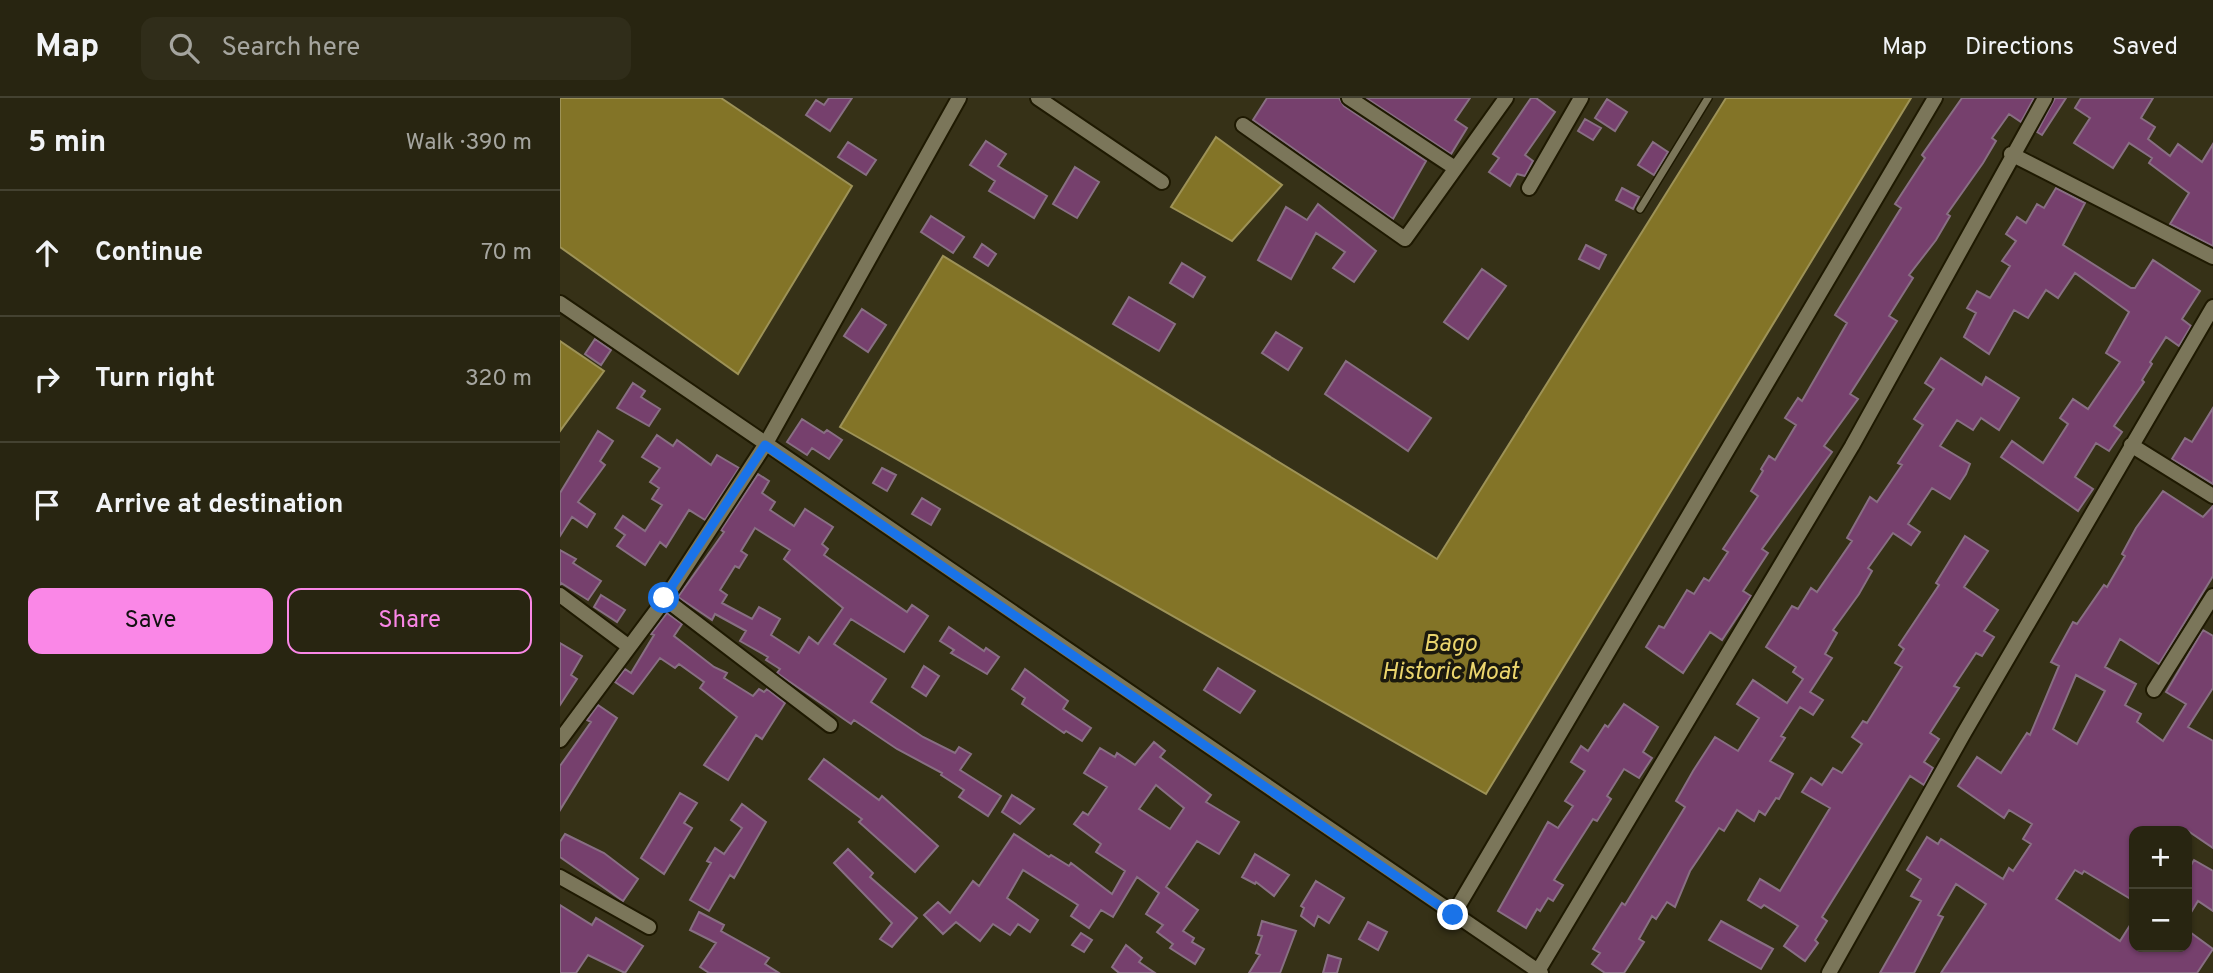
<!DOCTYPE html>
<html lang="en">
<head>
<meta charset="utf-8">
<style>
  :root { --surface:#282511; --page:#302d1a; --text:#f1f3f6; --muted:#a5a59f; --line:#444231; --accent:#fa87e7 }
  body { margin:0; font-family:Overpass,sans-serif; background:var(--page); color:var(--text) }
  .controls { position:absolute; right:21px; bottom:21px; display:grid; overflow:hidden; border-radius:14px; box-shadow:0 2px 5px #0004 }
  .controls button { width:63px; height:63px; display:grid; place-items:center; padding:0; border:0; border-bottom:2px solid var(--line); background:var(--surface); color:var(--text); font:35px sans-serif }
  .stop { position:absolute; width:21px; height:21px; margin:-16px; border:5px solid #1a73e8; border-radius:50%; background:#fff }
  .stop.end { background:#1a73e8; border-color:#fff; box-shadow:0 2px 7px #0008 }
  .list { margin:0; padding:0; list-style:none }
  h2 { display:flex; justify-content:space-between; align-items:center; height:91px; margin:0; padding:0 28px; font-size:30px }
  h2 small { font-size:23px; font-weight:400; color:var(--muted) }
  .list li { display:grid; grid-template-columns:46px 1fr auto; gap:21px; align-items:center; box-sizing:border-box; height:126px; padding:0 28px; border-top:2px solid var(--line) }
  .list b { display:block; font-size:26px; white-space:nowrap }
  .list em { font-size:23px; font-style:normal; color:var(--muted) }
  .actions { display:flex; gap:14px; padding:21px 28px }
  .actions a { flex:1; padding:16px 0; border:2px solid var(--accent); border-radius:14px; text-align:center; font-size:24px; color:var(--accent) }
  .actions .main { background:var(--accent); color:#111 }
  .icon { flex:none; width:38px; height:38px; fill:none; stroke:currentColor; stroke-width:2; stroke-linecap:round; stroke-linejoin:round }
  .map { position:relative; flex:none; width:1653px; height:875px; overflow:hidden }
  header { display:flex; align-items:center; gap:42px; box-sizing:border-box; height:98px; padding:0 35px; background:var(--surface); border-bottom:2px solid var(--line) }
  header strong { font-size:33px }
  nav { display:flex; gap:38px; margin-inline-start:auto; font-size:24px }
  .search { width:490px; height:63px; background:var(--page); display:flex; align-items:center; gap:18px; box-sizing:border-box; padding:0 24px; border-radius:14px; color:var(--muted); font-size:26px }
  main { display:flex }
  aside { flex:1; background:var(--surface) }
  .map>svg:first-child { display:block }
</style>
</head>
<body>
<header>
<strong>Map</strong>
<div class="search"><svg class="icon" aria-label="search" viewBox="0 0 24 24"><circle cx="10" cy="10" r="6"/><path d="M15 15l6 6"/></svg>Search here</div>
<nav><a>Map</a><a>Directions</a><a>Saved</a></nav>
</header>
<main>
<aside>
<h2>5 min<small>Walk · 390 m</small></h2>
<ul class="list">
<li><svg class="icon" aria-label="ahead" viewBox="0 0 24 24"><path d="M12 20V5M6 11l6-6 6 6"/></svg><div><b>Continue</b></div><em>70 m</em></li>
<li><svg class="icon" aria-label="right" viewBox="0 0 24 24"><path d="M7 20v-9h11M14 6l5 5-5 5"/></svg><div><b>Turn right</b></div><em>320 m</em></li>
<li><svg class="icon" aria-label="arrive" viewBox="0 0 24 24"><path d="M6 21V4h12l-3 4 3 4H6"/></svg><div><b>Arrive at destination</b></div></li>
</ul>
<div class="actions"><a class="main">Save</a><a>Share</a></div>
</aside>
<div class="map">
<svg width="1653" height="875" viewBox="0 0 1653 875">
  <rect width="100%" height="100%" fill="#363117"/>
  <!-- water -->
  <path fill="#837427" stroke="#9d9257" stroke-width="2" d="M0,0H161L292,88L178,276L0,149Z
    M1166,0H1351L926,696L280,329L383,158L877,461Z
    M656,39L722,87L672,143L611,109Z
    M0,243L44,273L0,333Z"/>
  <!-- building -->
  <path fill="#76406d" stroke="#886f83" stroke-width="2" fill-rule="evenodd" d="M269,0H292L270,33L246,17L256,2L264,7Z
    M707,0H779L784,8L866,63L833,121L693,22Z
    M806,0H910L895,22L907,30L891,56Z
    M971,0H976L995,14L965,57L973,63L965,78L957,76L950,88L929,74L939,60L933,56Z
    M1402,0H1474L1461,24L1449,16L1432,40L1436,43L1423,65L1387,116L1390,118L1376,142L1349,177L1353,180L1329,218L1337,223L1290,296L1298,301L1264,348L1272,354L1202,451L1208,455L1183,493L1191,498L1162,542L1150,534L1123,575L1086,549L1099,528L1104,530L1127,492L1134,496L1144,480L1149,483L1168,454L1163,451L1198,398L1191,393L1203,373L1201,371L1209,358L1215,362L1236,327L1225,320L1238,300L1242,303L1287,225L1275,217L1341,110L1335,106L1365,60L1362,57Z
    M1495,0H1506L1482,37L1477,34Z
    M1521,0H1593L1581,20L1595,29L1588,41L1610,58L1618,46L1642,64L1653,46V148L1610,126L1629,95L1589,65L1592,60L1569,45L1553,70L1514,45L1530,20L1515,10Z
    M1047,1L1067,14L1055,33L1035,20Z
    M1025,21L1041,30L1033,42L1018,33Z
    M426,43L446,56L438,68L487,98L474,120L429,93L435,83L410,67Z
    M288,44L316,62L306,77L278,59Z
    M1093,44L1108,54L1094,77L1078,67Z
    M515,69L539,84L517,120L493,106Z
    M1062,90L1079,99L1073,111L1056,102Z
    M1496,90L1525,105L1503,147L1571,190H1575L1593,162L1640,193L1622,221L1631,228L1619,248L1606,239L1590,264L1592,266L1582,282L1584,284L1554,328L1562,334L1549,353L1536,345L1515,379L1533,391L1518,413L1441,359L1452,343L1483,365L1508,326L1500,320L1513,301L1528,311L1560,264L1546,255L1569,214L1515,175L1498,200L1486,192L1468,220L1454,212L1429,256L1404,239L1416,215L1407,210L1417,193L1430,200L1450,168L1442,163L1456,143L1446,136L1457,119L1466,125L1477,106L1484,110Z
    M758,106L816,153L794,184L773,170L785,154L756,135L731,181L698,162L726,109L747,122Z
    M371,118L404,139L393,155L361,134Z
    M422,146L436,156L428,168L414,159Z
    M1026,147L1046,157L1039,171L1019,161Z
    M622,165L645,179L633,199L610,185Z
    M922,171L946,188L908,241L884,224Z
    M569,199L615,226L599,253L553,226Z
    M302,211L326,227L308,254L284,238Z
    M716,234L742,250L728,272L702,255Z
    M35,241L51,252L41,267L25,256Z
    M1381,260L1422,287L1426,279L1459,300L1439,332L1421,320L1413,332L1397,322L1380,348L1410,366L1406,376L1390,401L1372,390L1348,426L1360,434L1351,447L1333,435L1308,470L1312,473L1299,496L1273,532L1277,535L1265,556L1272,560L1250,594L1263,602L1253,617L1240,609L1221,638L1225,640L1210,663L1233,676L1219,701L1216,700L1205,717L1199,713L1194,723L1177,712L1164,733L1159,730L1130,773L1115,809L1107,804L1096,821L1092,818L1079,841L1084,844L1064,875H1045L1032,866L1040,855L1033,851L1062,805L1065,807L1125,709L1116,703L1133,673L1155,639L1178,653L1199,620L1177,606L1193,582L1227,605L1243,581L1233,574L1236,569L1206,549L1232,508L1238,511L1251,490L1257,494L1292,443L1287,440L1310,399L1317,404L1342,367L1338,365L1363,327L1354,321L1374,291L1365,285Z
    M786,263L871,320L848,353L765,296Z
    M73,285L85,293L81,299L100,311L89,328L57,310Z
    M1653,310V386L1612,361L1625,340L1632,344Z
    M242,321L264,335L267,332L282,342L269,361L252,350L247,357L227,344Z
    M38,333L53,343L40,363L45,367L18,404L35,416L27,429L12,419L0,438V395Z
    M97,337L113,348L117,342L151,367L157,357L179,370L145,422L129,412L106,449L100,444L85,467L57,448L65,437L55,430L63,418L85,433L102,407L92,401L99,390L90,384L100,370L82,359Z
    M322,370L336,377L327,393L313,385Z
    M198,376L209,383L202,395L215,404L210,412L234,428L245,411L273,429L262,446L268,451L264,457L347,514L352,507L368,518L344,554L291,521L274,546L326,581L311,604L363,639L395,655L399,649L411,656L400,672L441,698L428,718L399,699L404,692L381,677L382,675L337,651L294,622L291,626L217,575L220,571L206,562L208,559L180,543L186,533L155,516L152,522L118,499L164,434L161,432ZM195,430L230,452L224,461L283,510L258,546L249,539L239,555L211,537L220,521L199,509L192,521L162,505L167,497L160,492L175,468L179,470L187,457L181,453Z
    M1603,393L1643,419L1653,408V478L1599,566L1560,541L1545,569L1576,586L1565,607L1581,616L1577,624L1603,643L1626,606L1606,594L1643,532L1653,538V590L1628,629L1653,643V750L1628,733H1574V803L1524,773L1522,776L1515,772L1496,801L1560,843L1574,821V849H1627V832L1653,851L1637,875H1381L1426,806L1396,786L1378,817L1383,819L1354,875H1320L1361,803L1351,798L1361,781L1347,772L1367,739L1378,746L1381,741L1443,781L1449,770L1453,773L1471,746L1463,741L1472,726L1449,712L1444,720L1398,688L1417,659L1441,675L1467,635L1470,637L1499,568L1491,564L1513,524L1517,526L1544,487L1547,489L1565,458L1562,456L1576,430ZM1516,577L1545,593L1517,646L1493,631Z
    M362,400L380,411L371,427L352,416Z
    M1405,438L1428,453L1404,489L1438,512L1424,533L1434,539L1422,558L1416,555L1394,588L1399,590L1370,635L1379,641L1364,664L1373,670L1364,687L1350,678L1262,819L1267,823L1255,842L1258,845L1245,863L1224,848L1238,828L1204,807L1201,810L1188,802L1200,781L1220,793L1270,710L1242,694L1251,680L1262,687L1273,670L1282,675L1302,646L1292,639L1303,623L1307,625L1342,569L1335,565L1344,551L1339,547L1379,487L1376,485Z
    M0,452L16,461L13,465L41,483L28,502L1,485L0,487Z
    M41,497L65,512L57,524L34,509Z
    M107,515L122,526L114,538L154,569L167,575L164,580L193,598L199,591L204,594L207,591L225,605L202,641L196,637L168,682L144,667L177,619L140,590L144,584L119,566L115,570L100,560L73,596L55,584L65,571L71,575L94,537L91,536Z
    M389,529L424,553L426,550L439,559L427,576L391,555L394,552L380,543Z
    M0,545L22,558L11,577L17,581L0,607Z
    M364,568L379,578L366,598L352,589Z
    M658,570L695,593L680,615L644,592Z
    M465,571L508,603L503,611L531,630L522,643L506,633L504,635L462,606L465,600L452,591Z
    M1064,606L1098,629L1083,654L1092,660L1079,680L1064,671L1047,698L1051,701L1037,723L1033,721L994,782L1003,787L993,803L988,800L980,813L977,811L966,830L938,813L988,724L998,730L1013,708L1005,703L1025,673L1011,664L1021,648L1028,653L1045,627L1048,629Z
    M38,607L57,620L0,712V668L31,624L27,622Z
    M594,644L605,653L600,659L651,697L646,704L679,724L659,756L637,743L606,789L638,812L623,833L634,840L632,844L644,851L635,866L610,850L613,846L597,834L603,827L586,816L599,795L577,779L553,819L541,812L529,830L511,818L518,807L463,772L447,800L478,822L470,834L458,826L450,837L433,826L420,843L396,824L383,836L364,817L378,804L390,815L413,783L419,788L454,736L489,759L491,757L509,768L511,765L552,796L565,773L536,754L541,746L514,726L523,714L528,717L547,689L524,675L540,650L555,659L557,655L575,667ZM596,687L624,710L610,731L579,711Z
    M264,661L319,702L322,698L378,748L355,774L299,724L302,721L249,681Z
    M120,695L137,705L124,725L132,730L104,776L81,760Z
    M452,697L474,711L460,726L442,714Z
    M182,706L206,724L174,780L170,777L149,813L130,802L151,765L147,763L155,750L164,756L182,730L171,722Z
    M5,736L44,755L78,781L63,803L0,759V744Z
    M288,751L313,775L310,779L357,820L332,849L320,841L332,825L274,765Z
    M695,756L729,777L714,798L696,784L695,786L682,779Z
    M1634,762L1653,773V813L1638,803L1627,821V774Z
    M756,783L784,800L769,825L758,818L754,828L741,818L744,810L741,808Z
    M0,807L32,827L36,820L83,848L65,875L28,857L16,875H0Z
    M139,814L164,827L161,833L209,860L205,866L219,875H149L140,869L156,845L130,832Z
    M702,823L736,833L720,875H689L700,857L696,855L702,838L698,837Z
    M1161,823L1213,851L1201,871L1149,842Z
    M808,824L827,834L818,852L799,841Z
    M521,835L532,842L524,854L512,847Z
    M566,847L582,860L579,864L595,875H559L552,869Z
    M768,857L781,861L777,875H763Z"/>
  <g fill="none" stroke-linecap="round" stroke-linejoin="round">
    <!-- service casing -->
    <g stroke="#1e1901" stroke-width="10">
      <path id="service" d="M1080,111L1148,0"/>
    </g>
    <!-- minor casing -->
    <g stroke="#1e1901" stroke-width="18">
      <path id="minor" d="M478,0L602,84
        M789,0L895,70
        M683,27L845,141L946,0
        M1451,56L1653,159
        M969,90L1021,0
        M0,205L981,875
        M1571,347L1653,398
        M0,497L68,548
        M105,501L270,627
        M1594,592L1653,498
        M0,642L105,501L205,347L399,0
        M0,779L89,829
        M893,817L1375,0
        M978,873L1292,348L1485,0
        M1269,875L1404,635L1653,209"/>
    </g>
    <!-- service -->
    <use href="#service" stroke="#7b765a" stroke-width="7"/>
    <!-- minor -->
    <use href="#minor" stroke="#7b765a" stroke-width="14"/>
  </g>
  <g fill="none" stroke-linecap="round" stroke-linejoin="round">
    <!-- route -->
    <path stroke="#1a73e8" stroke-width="9" d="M104,500L205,347L893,817"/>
  </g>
  <g text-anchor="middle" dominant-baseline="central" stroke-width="7" stroke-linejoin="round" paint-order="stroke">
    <!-- water labels -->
    <g font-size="24" font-style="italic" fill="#ebd56d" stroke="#1b190e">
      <text x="890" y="547">Bago<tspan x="890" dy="28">Historic Moat</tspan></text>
    </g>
  </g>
</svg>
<div class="controls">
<button>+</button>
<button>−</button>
</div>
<div class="stop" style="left:104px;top:500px"></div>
<div class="stop end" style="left:893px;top:817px"></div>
</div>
</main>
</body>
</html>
